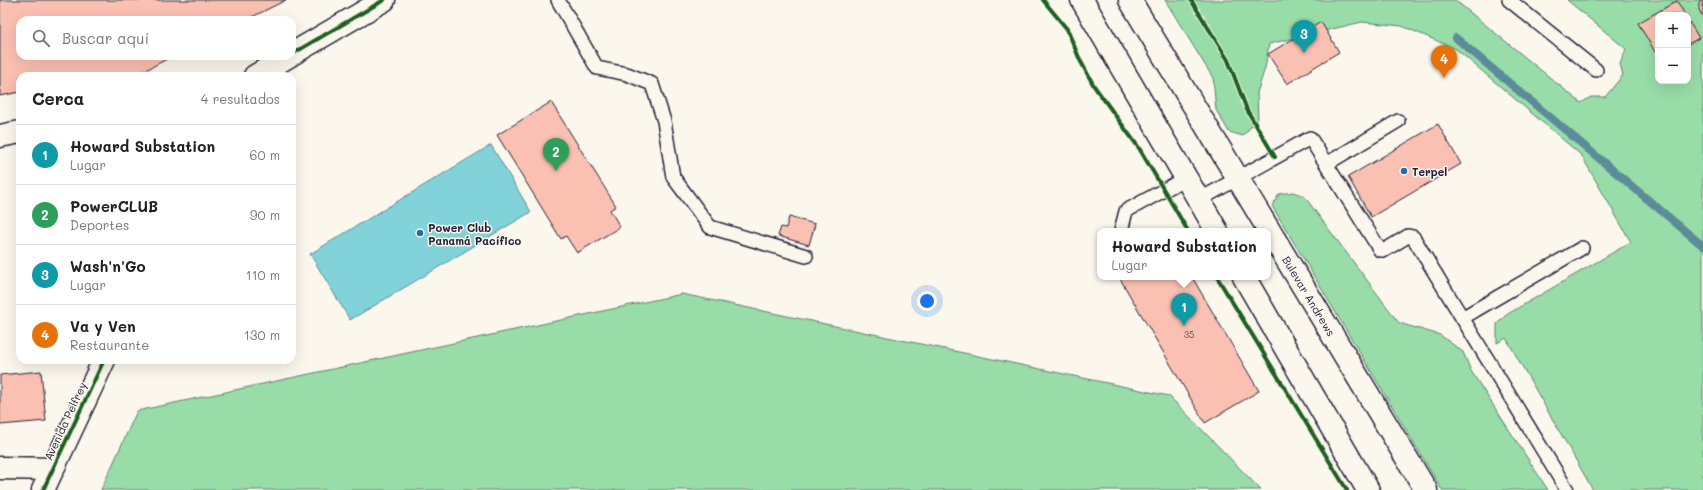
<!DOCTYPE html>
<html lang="es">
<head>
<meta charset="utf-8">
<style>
  :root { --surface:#fff; --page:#f2f2f2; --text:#222; --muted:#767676; --line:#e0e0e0; --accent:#111827 }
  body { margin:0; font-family:Mali,sans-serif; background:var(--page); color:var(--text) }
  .controls { position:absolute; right:12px; top:12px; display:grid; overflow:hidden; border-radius:8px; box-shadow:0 4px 16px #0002 }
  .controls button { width:36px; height:36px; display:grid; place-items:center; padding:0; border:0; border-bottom:1px solid var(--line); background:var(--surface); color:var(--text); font:20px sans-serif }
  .you { position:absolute; left:927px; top:301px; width:14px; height:14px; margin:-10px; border:3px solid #fff; border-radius:50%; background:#1a73e8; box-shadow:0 0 0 6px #1a73e833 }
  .badge { display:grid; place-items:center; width:26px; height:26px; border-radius:50%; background:var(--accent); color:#fff; font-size:13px; font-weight:700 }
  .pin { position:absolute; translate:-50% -33px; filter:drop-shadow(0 1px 2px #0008) }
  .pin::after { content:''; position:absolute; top:21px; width:14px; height:12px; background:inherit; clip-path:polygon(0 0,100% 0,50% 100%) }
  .popup { position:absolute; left:1097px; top:228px; width:174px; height:52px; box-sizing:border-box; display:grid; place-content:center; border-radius:8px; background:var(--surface); filter:drop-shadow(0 1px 3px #0005); font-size:13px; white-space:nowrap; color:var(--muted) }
  .popup b { font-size:15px; color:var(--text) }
  .popup::after { content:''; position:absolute; left:50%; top:100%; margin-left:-8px; border:8px solid transparent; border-top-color:var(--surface) }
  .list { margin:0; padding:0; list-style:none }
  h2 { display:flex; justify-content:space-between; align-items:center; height:52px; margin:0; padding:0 16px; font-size:17px }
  h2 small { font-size:13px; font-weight:400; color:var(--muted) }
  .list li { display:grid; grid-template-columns:26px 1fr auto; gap:12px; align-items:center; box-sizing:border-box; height:60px; padding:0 16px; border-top:1px solid var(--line) }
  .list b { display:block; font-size:15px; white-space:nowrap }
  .list p { margin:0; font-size:13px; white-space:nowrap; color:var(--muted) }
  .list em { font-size:13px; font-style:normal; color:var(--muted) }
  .icon { flex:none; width:22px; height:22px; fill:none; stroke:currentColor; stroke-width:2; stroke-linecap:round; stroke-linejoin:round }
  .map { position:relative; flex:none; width:1703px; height:490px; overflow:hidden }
  .search { position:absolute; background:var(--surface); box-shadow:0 4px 16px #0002; left:16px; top:16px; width:280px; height:44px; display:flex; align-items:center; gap:10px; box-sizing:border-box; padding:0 14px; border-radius:12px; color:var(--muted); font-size:15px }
  .panel { position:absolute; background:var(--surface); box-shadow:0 4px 16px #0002; left:16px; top:72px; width:280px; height:292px; border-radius:12px }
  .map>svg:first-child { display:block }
</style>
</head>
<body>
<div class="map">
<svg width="1703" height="490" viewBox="0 0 1703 490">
  <rect width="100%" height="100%" fill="#fbf7ec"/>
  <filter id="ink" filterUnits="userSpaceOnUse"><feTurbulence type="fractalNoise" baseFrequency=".025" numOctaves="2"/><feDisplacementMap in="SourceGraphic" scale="8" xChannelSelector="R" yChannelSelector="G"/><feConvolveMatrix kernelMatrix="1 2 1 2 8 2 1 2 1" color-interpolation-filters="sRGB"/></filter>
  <g filter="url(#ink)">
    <!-- green -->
    <path fill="#98dca8" stroke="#5d7f72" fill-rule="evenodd" d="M1165,0H1455L1581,103L1591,97H1605L1623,75L1620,64L1626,49L1567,0H1703V490H1593L1506,338L1497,343V324L1506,315L1631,242L1581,155L1456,49L1402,26L1362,22L1269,44L1265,68L1257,93L1258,118L1243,136L1229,132L1216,110L1213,78ZM1658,15H1688V81H1658Z
      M1293,192L1304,196L1399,323L1440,335L1463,352L1471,371L1548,490H1442L1272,206L1279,194Z
      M682,294L1169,396L1261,490H101L137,411Z"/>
    <!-- water -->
    <path fill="#81d2d9" stroke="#5b8c9a" d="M491,145L531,212L350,320L310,254Z"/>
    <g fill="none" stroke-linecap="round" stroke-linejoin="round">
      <!-- stream -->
      <path stroke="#5b8c9a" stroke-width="8" d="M1456,38L1703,246"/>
    </g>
    <!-- building -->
    <path fill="#fac0b1" stroke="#22223b" d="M0,0H286L246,20H20V56H173L142,72L117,76H20V92L0,96Z
      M1700,0H1703V17L1699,10Z
      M1677,1L1685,15H1658V57L1638,23Z
      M1688,20L1699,38L1688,44Z
      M1321,22L1339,52L1287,84L1268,54Z
      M551,102L616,206L610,210L620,227L577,253L566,236L561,239L497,135Z
      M1438,124L1461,164L1371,217L1348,177Z
      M789,217L815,224L809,245L778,236L781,227L786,228Z
      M1119,277H1192L1259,391L1205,423Z
      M41,371L46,421L0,425V375Z"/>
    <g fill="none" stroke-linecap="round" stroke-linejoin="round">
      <!-- service casing -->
      <g stroke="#22223b" stroke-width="16">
        <path id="service" d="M558,0L597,68L627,74L652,84L664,121L673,177L710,227L806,256
          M1509,0L1596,70
          M1328,163L1398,121
          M1199,200L1310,138L1380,250H1385L1408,236L1413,237L1567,490
          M1121,231L1126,211L1186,178
          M1462,318L1582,248"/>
      </g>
      <!-- minor casing -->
      <g stroke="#22223b" stroke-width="25">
        <path id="minor" d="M292,54L384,0
          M255,76L289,56
          M0,136L20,132
          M0,468L53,469
          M43,490L104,360"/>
      </g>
      <!-- secondary casing -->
      <g stroke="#22223b" stroke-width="25">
        <path id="secondary" d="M1082,0L1217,231
          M1130,0L1426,490
          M1244,277L1368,490"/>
      </g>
      <!-- service -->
      <use href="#service" stroke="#fbf7ec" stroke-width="13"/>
      <!-- minor -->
      <use href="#minor" stroke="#fbf7ec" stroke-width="22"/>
      <!-- secondary -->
      <use href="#secondary" stroke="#fbf7ec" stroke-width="22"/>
      <!-- cycleway casing -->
      <g stroke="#fbf7ec" stroke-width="6">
        <path id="cycleway" d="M1043,0L1067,29L1080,60L1094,86L1139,148L1188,231
          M1191,0L1228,60L1247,110L1275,157
          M292,54L384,0
          M1217,277L1347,490
          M43,490L104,360"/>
      </g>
      <!-- cycleway -->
      <use href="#cycleway" stroke="#1b5e20" stroke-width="4"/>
    </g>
  </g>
  <!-- markers -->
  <g fill="#1f6fb2" stroke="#fbf7ec" stroke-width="1.5">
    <circle cx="1404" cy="171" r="4"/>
    <circle cx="420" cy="233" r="4"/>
  </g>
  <g text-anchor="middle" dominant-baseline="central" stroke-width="3" stroke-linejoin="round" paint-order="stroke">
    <!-- number labels -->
    <g font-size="9" fill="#584a58">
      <text x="1189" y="334">35</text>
    </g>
    <!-- poi labels -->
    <g font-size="11" font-weight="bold" fill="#22223b" stroke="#fbf7ec" text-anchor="start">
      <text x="1412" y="171">Terpel</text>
      <text x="428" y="227">Power Club<tspan x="428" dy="13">Panamá Pacífico</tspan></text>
    </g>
    <!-- street labels -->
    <g font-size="11" fill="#22223b" stroke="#fbf7ec">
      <text transform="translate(1309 296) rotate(59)">Bulevar Andrews</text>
      <text transform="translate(65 421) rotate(-65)">Avenida Pelfrey</text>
    </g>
  </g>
</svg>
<div class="controls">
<button>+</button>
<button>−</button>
</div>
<div class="you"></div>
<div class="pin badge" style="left:1184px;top:326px;background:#0f9aa8">1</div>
<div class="popup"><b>Howard Substation</b>Lugar</div>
<div class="pin badge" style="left:556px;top:171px;background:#2e9e5b">2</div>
<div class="pin badge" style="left:1304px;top:53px;background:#0f9aa8">3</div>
<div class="pin badge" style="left:1444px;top:78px;background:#e8710a">4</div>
<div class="search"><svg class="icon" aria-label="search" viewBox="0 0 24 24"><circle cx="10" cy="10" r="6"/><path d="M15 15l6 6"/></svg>Buscar aquí</div>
<section class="panel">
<h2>Cerca<small>4 resultados</small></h2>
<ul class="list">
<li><span class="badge" style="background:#0f9aa8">1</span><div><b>Howard Substation</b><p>Lugar</p></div><em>60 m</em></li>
<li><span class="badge" style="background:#2e9e5b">2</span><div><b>PowerCLUB</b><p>Deportes</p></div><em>90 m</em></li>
<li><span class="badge" style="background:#0f9aa8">3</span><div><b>Wash'n'Go</b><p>Lugar</p></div><em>110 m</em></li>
<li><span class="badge" style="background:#e8710a">4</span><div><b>Va y Ven</b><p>Restaurante</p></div><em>130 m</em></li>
</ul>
</section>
</div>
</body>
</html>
